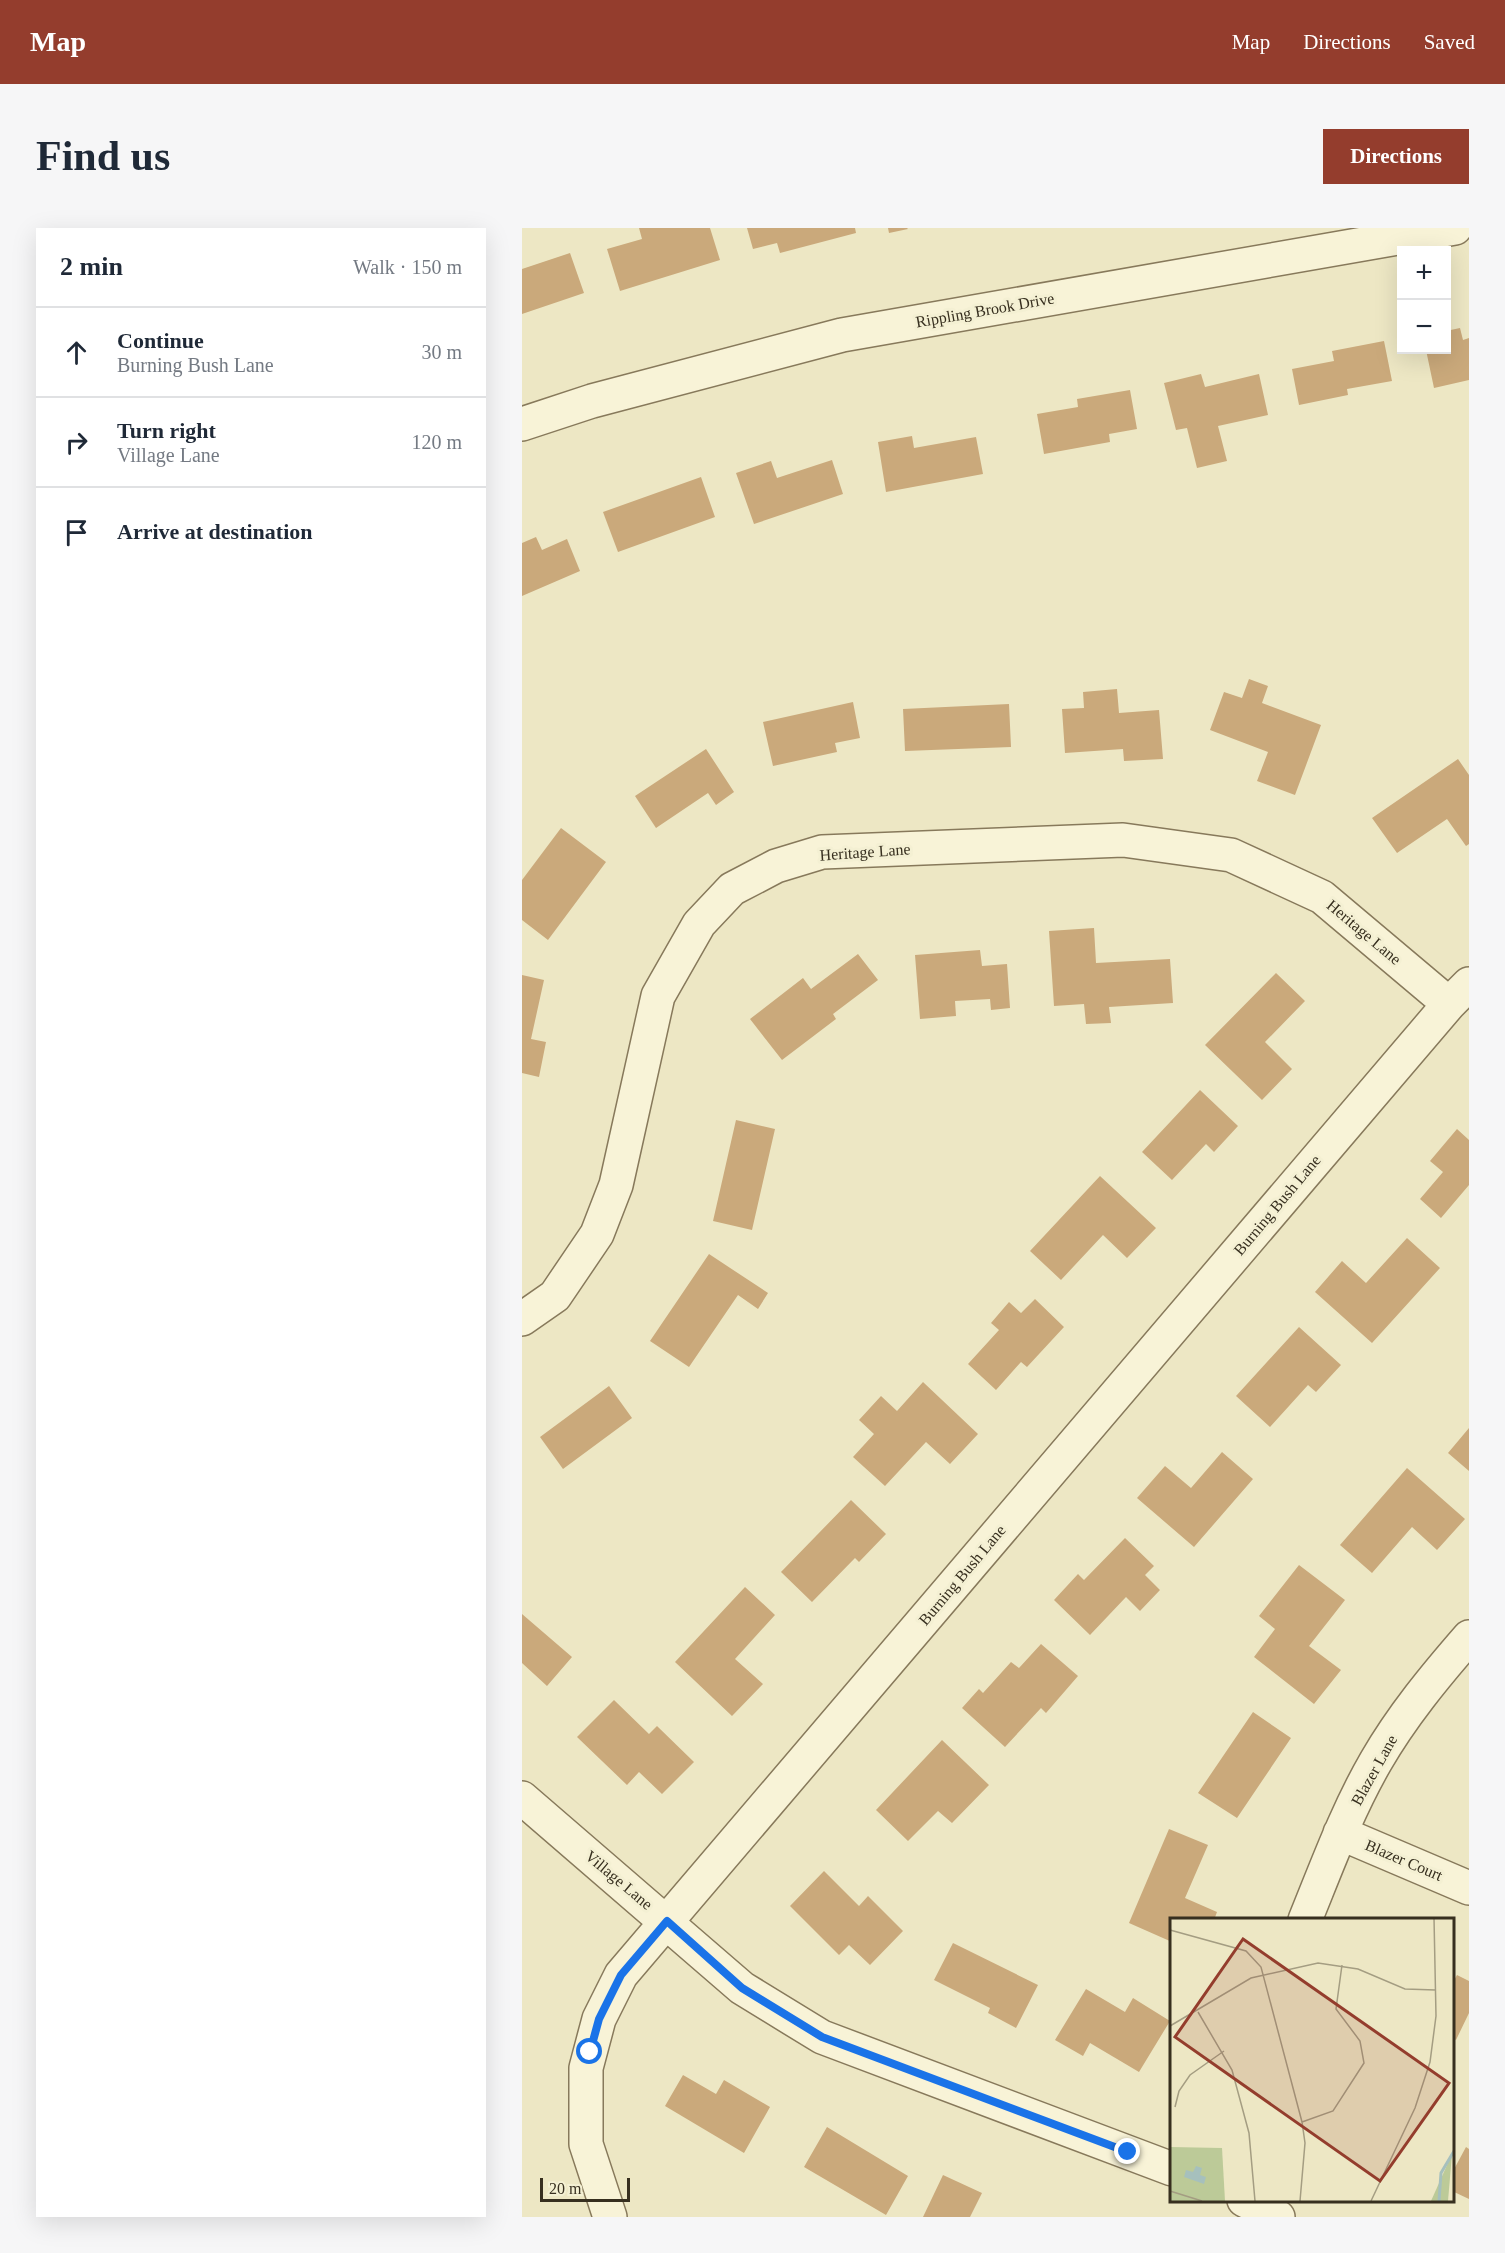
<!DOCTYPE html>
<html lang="en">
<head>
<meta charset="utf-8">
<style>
  :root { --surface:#fff; --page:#f6f6f7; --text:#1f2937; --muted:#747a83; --line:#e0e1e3; --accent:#943d2d }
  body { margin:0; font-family:Georgia,serif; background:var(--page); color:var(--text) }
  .controls { position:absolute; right:18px; top:18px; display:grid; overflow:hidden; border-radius:0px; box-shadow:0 6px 24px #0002 }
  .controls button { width:54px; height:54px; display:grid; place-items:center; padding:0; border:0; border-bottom:2px solid var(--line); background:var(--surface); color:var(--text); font:30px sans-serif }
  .scale { position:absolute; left:18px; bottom:15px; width:90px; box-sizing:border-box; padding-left:6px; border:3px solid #372f1f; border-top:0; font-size:16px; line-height:21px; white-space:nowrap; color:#372f1f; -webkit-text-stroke:4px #f4f0d3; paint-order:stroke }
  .stop { position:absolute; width:18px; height:18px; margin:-14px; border:4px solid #1a73e8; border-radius:50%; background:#fff }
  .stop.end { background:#1a73e8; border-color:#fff; box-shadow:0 2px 6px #0008 }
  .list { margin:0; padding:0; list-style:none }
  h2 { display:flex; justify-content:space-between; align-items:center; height:78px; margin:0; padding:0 24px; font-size:26px }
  h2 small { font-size:20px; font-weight:400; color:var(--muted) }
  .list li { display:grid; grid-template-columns:39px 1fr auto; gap:18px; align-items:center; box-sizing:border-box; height:90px; padding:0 24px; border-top:2px solid var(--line) }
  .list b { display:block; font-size:22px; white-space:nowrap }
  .list p { margin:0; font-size:20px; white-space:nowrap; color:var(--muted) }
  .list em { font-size:20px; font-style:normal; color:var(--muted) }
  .icon { flex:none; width:33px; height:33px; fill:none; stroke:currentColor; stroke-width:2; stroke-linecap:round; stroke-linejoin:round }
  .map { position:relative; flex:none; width:947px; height:1989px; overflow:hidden; border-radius:0px }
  header { display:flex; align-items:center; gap:36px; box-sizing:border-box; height:84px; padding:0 30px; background:var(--accent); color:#fff }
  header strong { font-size:28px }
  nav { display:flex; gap:33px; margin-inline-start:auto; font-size:21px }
  .intro { display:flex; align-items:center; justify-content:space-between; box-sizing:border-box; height:144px; padding:0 36px }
  h1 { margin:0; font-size:42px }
  .button { padding:15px 27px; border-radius:0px; background:var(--accent); color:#fff; font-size:21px; font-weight:700 }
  main { display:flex; gap:36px; padding:0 36px }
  aside { flex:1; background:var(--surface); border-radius:0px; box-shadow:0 6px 24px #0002 }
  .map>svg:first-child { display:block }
</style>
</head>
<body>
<header>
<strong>Map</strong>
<nav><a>Map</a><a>Directions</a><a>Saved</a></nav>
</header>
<div class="intro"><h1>Find us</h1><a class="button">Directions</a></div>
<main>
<aside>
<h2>2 min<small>Walk · 150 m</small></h2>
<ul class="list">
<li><svg class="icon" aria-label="ahead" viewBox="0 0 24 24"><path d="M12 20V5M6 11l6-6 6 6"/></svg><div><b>Continue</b><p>Burning Bush Lane</p></div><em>30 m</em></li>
<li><svg class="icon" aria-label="right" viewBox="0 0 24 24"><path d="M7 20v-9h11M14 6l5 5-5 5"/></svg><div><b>Turn right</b><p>Village Lane</p></div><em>120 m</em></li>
<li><svg class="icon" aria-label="arrive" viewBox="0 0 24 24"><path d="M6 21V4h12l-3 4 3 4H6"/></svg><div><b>Arrive at destination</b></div></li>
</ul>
</aside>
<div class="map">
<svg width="947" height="1989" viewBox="0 0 947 1989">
  <rect width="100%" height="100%" fill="#ede7c4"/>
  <!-- building -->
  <path fill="#caa97b" d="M117,0H188L198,32L98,63L85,21L120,11Z
    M225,0H333L334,5L258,25L255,15L231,21Z
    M366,0H385L386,1L367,5Z
    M48,25L62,65L0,86V41Z
    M938,100L941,112L947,110V152L912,160L904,122H924V103Z
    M862,113L870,153L825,161L826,167L777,177L770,141L812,133L810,123Z
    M679,146L683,159L737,146L746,187L696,198L705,233L675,240L665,200L654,202L642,155Z
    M608,162L615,201L587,206L588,214L522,226L515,186L556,179L555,171Z
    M390,208L392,220L454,209L461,246L364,264L356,214Z
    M310,232L321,266L232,296L214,245L249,233L255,250Z
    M179,249L193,289L96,324L81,284Z
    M14,309L20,322L45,311L58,343L0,368V315Z
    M727,451L746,458L740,475L799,497L773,567L735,553L746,524L688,502L702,464L720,470Z
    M595,461L597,485L637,482L641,531L602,533L601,521L543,525L540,481L562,480L561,464Z
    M331,474L338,510L313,515L315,524L251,538L241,494Z
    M487,476L489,519L383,523L381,481Z
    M184,521L212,564L194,577L186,565L134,600L113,568Z
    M936,531L947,547V616L944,618L925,591L875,625L850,590Z
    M39,600L84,634L26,712L0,692V652Z
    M572,700L574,735L648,731L651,775L587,779L589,795L564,796L562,776L532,778L527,703Z
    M458,722L460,738L485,736L488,780L469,782L468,771L433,773L434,788L398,791L393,727Z
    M336,726L356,752L311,786L314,791L260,832L228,791L281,750L289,761Z
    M754,745L783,773L743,814L770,841L740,872L683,817Z
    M0,747L22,752L9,811L24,814L17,849L0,845Z
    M678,862L716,898L692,924L684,916L650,952L620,924Z
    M214,892L253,901L230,1002L191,993Z
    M935,901L947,912V957L919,990L898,971L921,944L908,933Z
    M578,948L634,1000L605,1030L581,1007L539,1052L508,1023Z
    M885,1010L918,1040L850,1115L793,1064L820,1033L844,1055Z
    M187,1026L246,1065L236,1081L216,1067L167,1139L128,1113Z
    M513,1071L542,1099L505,1139L499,1134L474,1162L446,1136L477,1102L469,1095L487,1074L499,1085Z
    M777,1099L819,1137L794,1164L786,1157L748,1199L714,1168Z
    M401,1154L456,1206L428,1236L404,1214L363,1258L331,1229L352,1206L337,1192L359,1168L375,1183Z
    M87,1158L110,1190L41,1241L18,1209Z
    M947,1200V1243L926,1225Z
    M700,1224L731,1251L672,1319L615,1270L643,1238L669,1260Z
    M885,1240L943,1291L915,1322L890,1299L850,1345L818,1317Z
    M329,1272L364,1306L337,1334L333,1330L290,1374L259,1344Z
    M603,1310L632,1338L623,1347L638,1362L618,1383L604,1369L568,1407L532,1372L556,1346L562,1352Z
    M777,1337L823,1372L787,1418L819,1442L792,1476L732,1429L753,1401L737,1388Z
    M223,1359L253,1387L213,1431L241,1456L210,1488L153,1434Z
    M0,1386L50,1429L25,1458L0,1435Z
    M519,1416L556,1448L524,1485L519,1480L483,1519L440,1480L457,1461L461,1465L489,1434L497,1440Z
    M92,1472L127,1506L135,1498L172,1534L140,1566L117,1544L105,1557L55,1509Z
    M731,1484L769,1510L715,1590L676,1565Z
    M420,1512L467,1557L430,1595L416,1583L386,1613L354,1582Z
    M647,1601L686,1617L663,1670L695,1684L692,1692H650V1714L607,1695Z
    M302,1643L337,1678L346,1668L381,1703L348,1737L327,1717L317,1727L268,1678Z
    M431,1715L516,1757L494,1800L466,1785L468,1780L412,1752Z
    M935,1747L947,1753V1785L934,1812L930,1810V1756Z
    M564,1761L603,1784L611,1770L648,1793L617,1844L568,1815L561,1828L533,1812Z
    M161,1847L194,1866L202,1852L248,1879L222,1925L143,1878Z
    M305,1899L386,1948L364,1987L282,1939Z
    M944,1919L947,1921V1971L930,1963V1945Z
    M421,1947L460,1965L448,1989H401Z"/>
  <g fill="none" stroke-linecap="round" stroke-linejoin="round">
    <!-- minor casing -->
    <g stroke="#87795b" stroke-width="36">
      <path id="minor" d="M0,196L70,173L320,107L933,0
        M0,1091L33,1068L75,1006L94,957L136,768L177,696L210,661L254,638L300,624L601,612L709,627L800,669L927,776
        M0,1570L220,1760L300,1809L650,1941
        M818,1605L947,1660
        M783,1692C805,1638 825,1583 854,1533C880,1488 913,1448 947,1409
        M722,1972L756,1989
        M88,1989L64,1916V1840L77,1791L99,1747L927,776L947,756"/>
    </g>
    <!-- minor -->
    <use href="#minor" stroke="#f8f3d7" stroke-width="33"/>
  </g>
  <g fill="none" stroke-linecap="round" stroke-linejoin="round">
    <!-- route -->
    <path stroke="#1a73e8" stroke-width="8" d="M68,1824L77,1791L99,1747L145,1693L220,1760L300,1809L606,1924"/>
  </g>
  <g text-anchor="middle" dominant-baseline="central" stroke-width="6" stroke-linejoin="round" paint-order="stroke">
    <!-- street labels -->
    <g font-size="16" fill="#372f1f" stroke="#f4f0d3">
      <text transform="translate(463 82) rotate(-10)">Rippling Brook Drive</text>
      <text transform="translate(343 624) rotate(-4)">Heritage Lane</text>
      <text transform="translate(842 704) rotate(40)">Heritage Lane</text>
      <text transform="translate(755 977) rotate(-50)">Burning Bush Lane</text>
      <text transform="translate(440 1347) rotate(-50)">Burning Bush Lane</text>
      <text transform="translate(852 1542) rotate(-61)">Blazer Lane</text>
      <text transform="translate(882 1632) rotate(23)">Blazer Court</text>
      <text transform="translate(97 1652) rotate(40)">Village Lane</text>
    </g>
  </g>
  <!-- overview -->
  <g transform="translate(648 1690)">
    <rect width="284" height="284" fill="#ede7c4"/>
    <path d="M282,236L278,283H261Z" fill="#bcca98"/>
    <path d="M0,229L52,230L55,283H0Z" fill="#bcca98"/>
    <path d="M26,248L32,250L30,257L36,259L34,266L14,259L16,252L23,254Z" fill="#a6c0bd"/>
    <path fill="none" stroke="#a6c0bd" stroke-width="3" d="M269,283L271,255L284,233"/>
    <path fill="none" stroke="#a49d82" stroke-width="1.5" d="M0,12L76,33L91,49L132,204L135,225L130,283M28,94L62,152L79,215L85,283M0,108L81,60L148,45L188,51L235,71L266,72M5,189L9,173L20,157L54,133M132,204L163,193L194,145L190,123L166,91L172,47M0,273L32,283M201,283L245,190L260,144L266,98L264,0"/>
    <path fill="#943d2d" fill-opacity="0.15" stroke="#943d2d" stroke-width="3" d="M73,21L279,165L210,263L5,119Z"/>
    <rect width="284" height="284" fill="none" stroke="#372f1f" stroke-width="3"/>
  </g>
</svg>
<div class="controls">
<button>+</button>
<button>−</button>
</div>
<div class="scale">20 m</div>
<div class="stop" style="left:68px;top:1824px"></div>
<div class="stop end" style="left:606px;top:1924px"></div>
</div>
</main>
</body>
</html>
